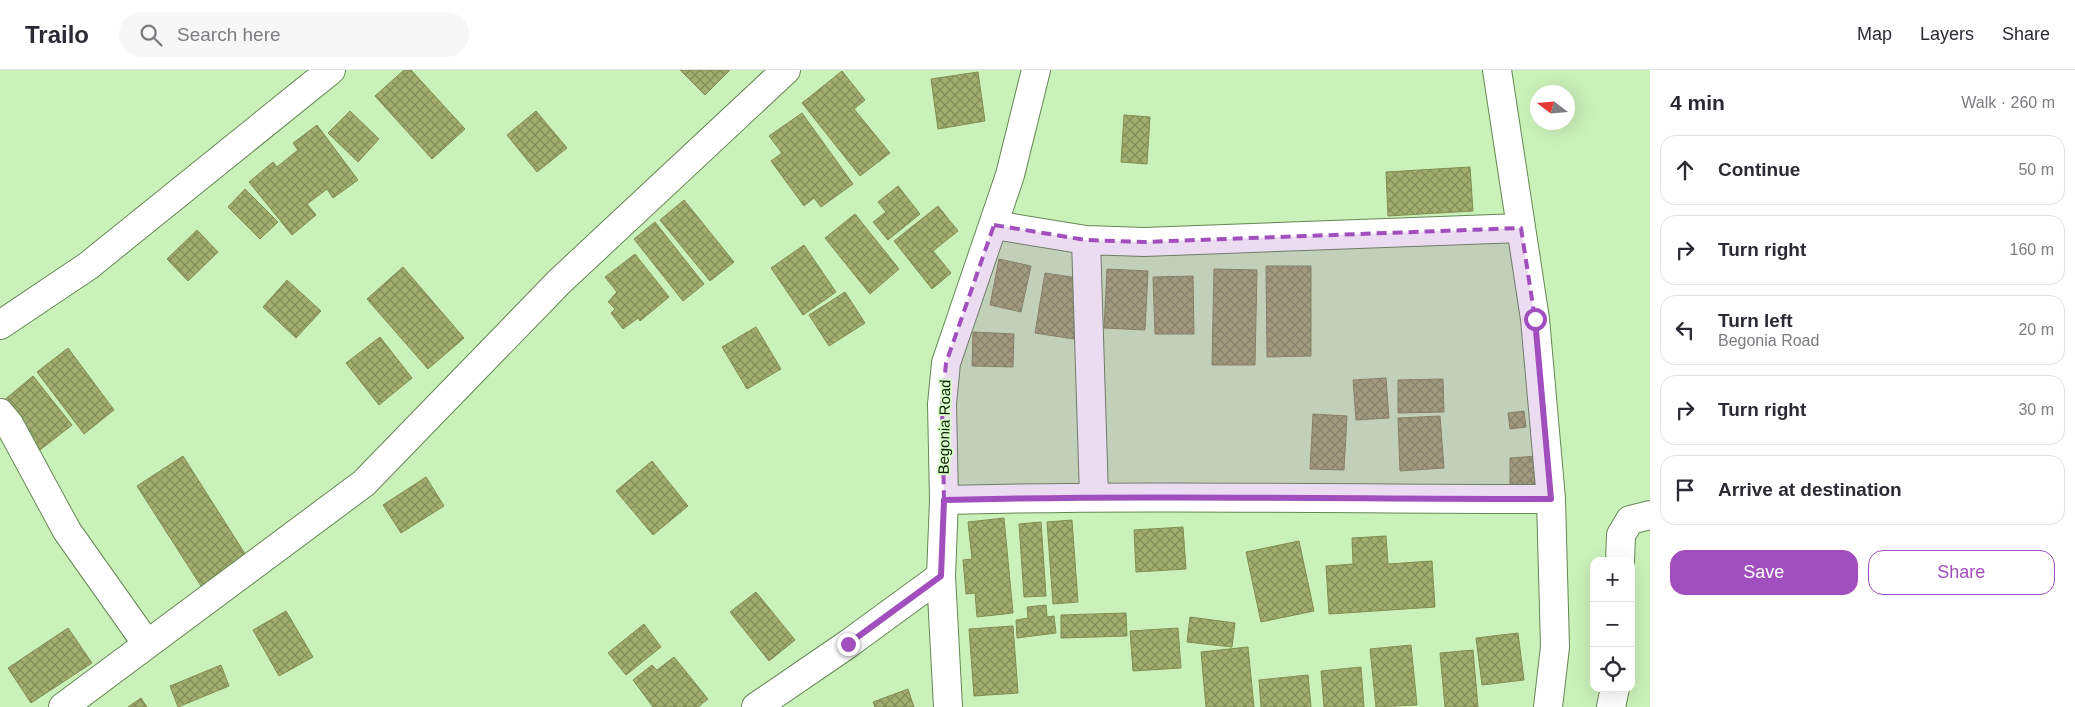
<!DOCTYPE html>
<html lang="en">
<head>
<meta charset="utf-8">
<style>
  :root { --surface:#fff; --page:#f7f7f7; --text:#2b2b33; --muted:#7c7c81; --line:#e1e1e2; --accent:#a14ebe }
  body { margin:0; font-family:Arial,sans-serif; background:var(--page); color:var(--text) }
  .controls { position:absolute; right:15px; bottom:15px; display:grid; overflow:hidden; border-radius:10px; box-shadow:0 5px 20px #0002 }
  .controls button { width:45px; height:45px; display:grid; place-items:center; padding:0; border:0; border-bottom:1px solid var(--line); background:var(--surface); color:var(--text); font:25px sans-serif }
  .compass { position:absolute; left:1530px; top:15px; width:45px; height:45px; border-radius:50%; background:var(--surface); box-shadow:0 5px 20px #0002; rotate:286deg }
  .stop { position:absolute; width:15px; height:15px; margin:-11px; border:4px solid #a14ebe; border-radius:50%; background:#fff }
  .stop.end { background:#a14ebe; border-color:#fff; box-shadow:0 1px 5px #0008 }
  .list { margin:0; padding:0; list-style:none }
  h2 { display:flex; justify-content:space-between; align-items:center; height:65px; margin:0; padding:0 20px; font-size:21px }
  h2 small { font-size:16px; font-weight:400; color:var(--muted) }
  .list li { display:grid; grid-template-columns:32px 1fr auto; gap:15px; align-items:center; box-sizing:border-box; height:70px; margin:0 10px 10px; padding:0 10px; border:1px solid var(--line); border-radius:15px }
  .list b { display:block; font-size:19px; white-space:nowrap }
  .list p { margin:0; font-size:16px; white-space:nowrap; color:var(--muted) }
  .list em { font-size:16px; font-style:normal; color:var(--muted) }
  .actions { display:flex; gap:10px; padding:15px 20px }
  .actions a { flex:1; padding:11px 0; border:1px solid var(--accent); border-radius:15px; text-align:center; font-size:18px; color:var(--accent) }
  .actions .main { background:var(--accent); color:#fff }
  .icon { flex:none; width:28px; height:28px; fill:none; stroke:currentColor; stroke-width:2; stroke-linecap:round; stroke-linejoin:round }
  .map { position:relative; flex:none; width:1650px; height:637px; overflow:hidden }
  header { display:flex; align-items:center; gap:30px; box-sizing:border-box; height:70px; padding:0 25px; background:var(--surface); border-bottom:1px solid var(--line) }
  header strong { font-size:24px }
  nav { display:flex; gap:28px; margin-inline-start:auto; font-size:18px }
  .search { width:350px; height:45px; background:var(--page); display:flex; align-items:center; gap:12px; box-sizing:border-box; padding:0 18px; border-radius:28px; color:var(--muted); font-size:19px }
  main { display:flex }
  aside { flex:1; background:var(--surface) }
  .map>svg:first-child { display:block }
</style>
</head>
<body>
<header>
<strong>Trailo</strong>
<div class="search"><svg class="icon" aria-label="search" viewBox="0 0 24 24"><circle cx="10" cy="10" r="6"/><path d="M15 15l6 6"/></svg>Search here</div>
<nav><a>Map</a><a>Layers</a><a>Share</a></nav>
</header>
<main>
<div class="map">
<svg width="1650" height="637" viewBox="0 0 1650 637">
  <defs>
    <pattern id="building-cross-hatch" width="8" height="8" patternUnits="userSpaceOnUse" patternTransform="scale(1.25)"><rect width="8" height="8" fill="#a2ad70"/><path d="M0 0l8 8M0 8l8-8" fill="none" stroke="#828c5a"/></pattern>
  </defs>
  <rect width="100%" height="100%" fill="#cbf1ba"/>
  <!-- building -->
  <path fill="url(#building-cross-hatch)" stroke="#838d51" d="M404,0H411L465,59L432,89L375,26Z
    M680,0H730L705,25Z
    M842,1L865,30L854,39L890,83L860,106L802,33Z
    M978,2L985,51L938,59L931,9Z
    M350,41L379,69L358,92L328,63Z
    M536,41L567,78L537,102L507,65Z
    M802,43L853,114L821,137L814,128L804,136L771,91L782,83L769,66Z
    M1124,45L1150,47L1147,94L1121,92Z
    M317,55L358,110L333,128L327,119L307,134L316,145L292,165L249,112L273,92L277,97L298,80L293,73Z
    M1470,97L1473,141L1388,146L1386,102Z
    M898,116L920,144L888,170L873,152L886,142L878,132Z
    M245,119L278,152L260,169L228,137Z
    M684,130L734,192L710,211L660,150Z
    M938,136L958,161L933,181L951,203L932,219L894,171Z
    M855,144L899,199L870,224L825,168Z
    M655,152L704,214L683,231L634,169Z
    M197,160L218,182L188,211L167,189Z
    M804,175L836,222L803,245L771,198Z
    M635,184L669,227L640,251L638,248L623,259L611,243L615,239L608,232L617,222L605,207Z
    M999,189L1031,196L1021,242L990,235Z
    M1266,196H1311V286L1267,287Z
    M403,197L464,268L428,299L367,229Z
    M1107,199L1148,201L1145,260L1104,258Z
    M1214,199L1257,200L1255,295H1212Z
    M1045,203L1084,209L1074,269L1035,263Z
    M1193,206L1194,264H1155L1153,207Z
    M287,210L321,241L296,268L263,237Z
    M845,222L865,253L829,276L809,245Z
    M756,257L781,299L747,319L722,277Z
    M973,262L1014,264L1013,297L972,296Z
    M380,267L412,308L379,335L346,293Z
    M68,278L114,340L84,364L37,302Z
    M33,306L72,355L40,380L2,332Z
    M1386,308L1389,348L1356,350L1353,310Z
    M1443,309L1444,342L1398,343V310Z
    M1524,341L1526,357L1510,359L1508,343Z
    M1313,344L1347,346L1344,400L1310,399Z
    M1440,346L1444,398L1400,401L1398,348Z
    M183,386L247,487L201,516L137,416Z
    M1537,386L1538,415L1510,416V388Z
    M652,391L688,436L653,465L616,421Z
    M426,407L444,436L401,463L383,435Z
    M1004,448L1013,543L977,547L975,523L966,524L963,490L972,489L968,452Z
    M1072,450L1078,532L1053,534L1047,452Z
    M1041,452L1046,526L1024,527L1019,454Z
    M1183,457L1186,499L1136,502L1134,460Z
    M1386,466L1388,494L1432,491L1435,537L1329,544L1326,496L1353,494L1352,468Z
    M1299,471L1314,541L1261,552L1246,482Z
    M756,522L795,570L769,591L730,542Z
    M1046,535L1047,547L1054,546L1056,563L1017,568L1016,550L1028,548L1027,537Z
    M286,541L313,587L279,606L253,560Z
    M1126,543L1127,566L1061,568V545Z
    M1190,547L1235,553L1232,577L1187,572Z
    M644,554L661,577L626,605L608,583Z
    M1013,556L1018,623L974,626L969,559Z
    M68,558L92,593L31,633L8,598Z
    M1178,558L1181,598L1133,601L1130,561Z
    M1518,563L1524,610L1482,615L1476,568Z
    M1411,575L1417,635L1376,637L1370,579Z
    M1248,577L1254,637H1206L1201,582Z
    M1473,580L1478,637H1445L1440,583Z
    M674,587L708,629L698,637H653L633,610L652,595L657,600Z
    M221,595L229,616L178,637L170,616Z
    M1361,597L1364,637H1324L1321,601Z
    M1308,605L1311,637H1261L1259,610Z
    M908,619L914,637H875L873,632Z
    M141,628L147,637H128Z"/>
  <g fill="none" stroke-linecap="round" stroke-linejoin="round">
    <!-- minor casing -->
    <g stroke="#648754" stroke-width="30">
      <path id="minor" d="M1497,0L1535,249L1551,429L1555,577L1548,637
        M994,155L1086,170L1144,172L1521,158
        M1086,170L1094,427
        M0,255L88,196L331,0
        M0,343L9,354L67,461L147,574
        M944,430C1146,425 1349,429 1551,429
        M1620,491L1621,465L1630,450L1650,445
        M63,637L364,413L559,212L786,0
        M756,637L848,574L941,506
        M948,637L941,506L944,430L942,334L946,293L1010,105L1036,0
        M1611,637L1615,618"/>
    </g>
    <!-- minor -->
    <use href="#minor" stroke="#fff" stroke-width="28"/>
  </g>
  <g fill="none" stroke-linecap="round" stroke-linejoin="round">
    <!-- route -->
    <path stroke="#a14ebe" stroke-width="6" d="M848,574L941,506L944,430C1146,425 1349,429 1551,429L1535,249"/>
  </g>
  <!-- marked area -->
  <path fill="#a14ebe" fill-opacity="0.2" stroke="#a14ebe" stroke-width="4" stroke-dasharray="10 6" stroke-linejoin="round" d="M994,155L1086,170L1144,172L1521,158L1535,249L1551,429L1094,427L944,430L942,334L946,293Z"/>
  <g text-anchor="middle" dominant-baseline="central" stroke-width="4" stroke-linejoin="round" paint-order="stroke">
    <!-- street labels -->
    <g font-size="15" fill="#0d1b07" stroke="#d8ffc7">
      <text transform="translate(944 357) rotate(-89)">Begonia Road</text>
    </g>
  </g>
</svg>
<div class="controls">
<button>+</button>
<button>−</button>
<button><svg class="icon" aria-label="locate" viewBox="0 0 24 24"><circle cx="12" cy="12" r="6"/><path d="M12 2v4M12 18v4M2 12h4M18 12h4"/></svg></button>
</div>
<svg class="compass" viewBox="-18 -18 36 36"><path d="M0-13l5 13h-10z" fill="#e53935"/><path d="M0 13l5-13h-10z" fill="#7c7c81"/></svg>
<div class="stop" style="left:1535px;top:249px"></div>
<div class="stop end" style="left:848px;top:574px"></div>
</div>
<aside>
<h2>4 min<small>Walk · 260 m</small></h2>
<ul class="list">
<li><svg class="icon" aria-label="ahead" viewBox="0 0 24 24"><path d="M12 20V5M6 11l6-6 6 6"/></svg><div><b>Continue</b></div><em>50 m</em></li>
<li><svg class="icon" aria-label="right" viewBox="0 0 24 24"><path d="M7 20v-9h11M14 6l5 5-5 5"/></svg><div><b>Turn right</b></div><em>160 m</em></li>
<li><svg class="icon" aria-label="left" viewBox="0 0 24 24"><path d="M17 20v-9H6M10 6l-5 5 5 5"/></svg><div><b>Turn left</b><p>Begonia Road</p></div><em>20 m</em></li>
<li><svg class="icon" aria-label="right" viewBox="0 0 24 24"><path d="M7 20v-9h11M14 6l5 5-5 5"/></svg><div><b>Turn right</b></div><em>30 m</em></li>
<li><svg class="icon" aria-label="arrive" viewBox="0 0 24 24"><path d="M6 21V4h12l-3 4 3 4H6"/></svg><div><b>Arrive at destination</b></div></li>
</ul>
<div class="actions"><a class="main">Save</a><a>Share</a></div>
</aside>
</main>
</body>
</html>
